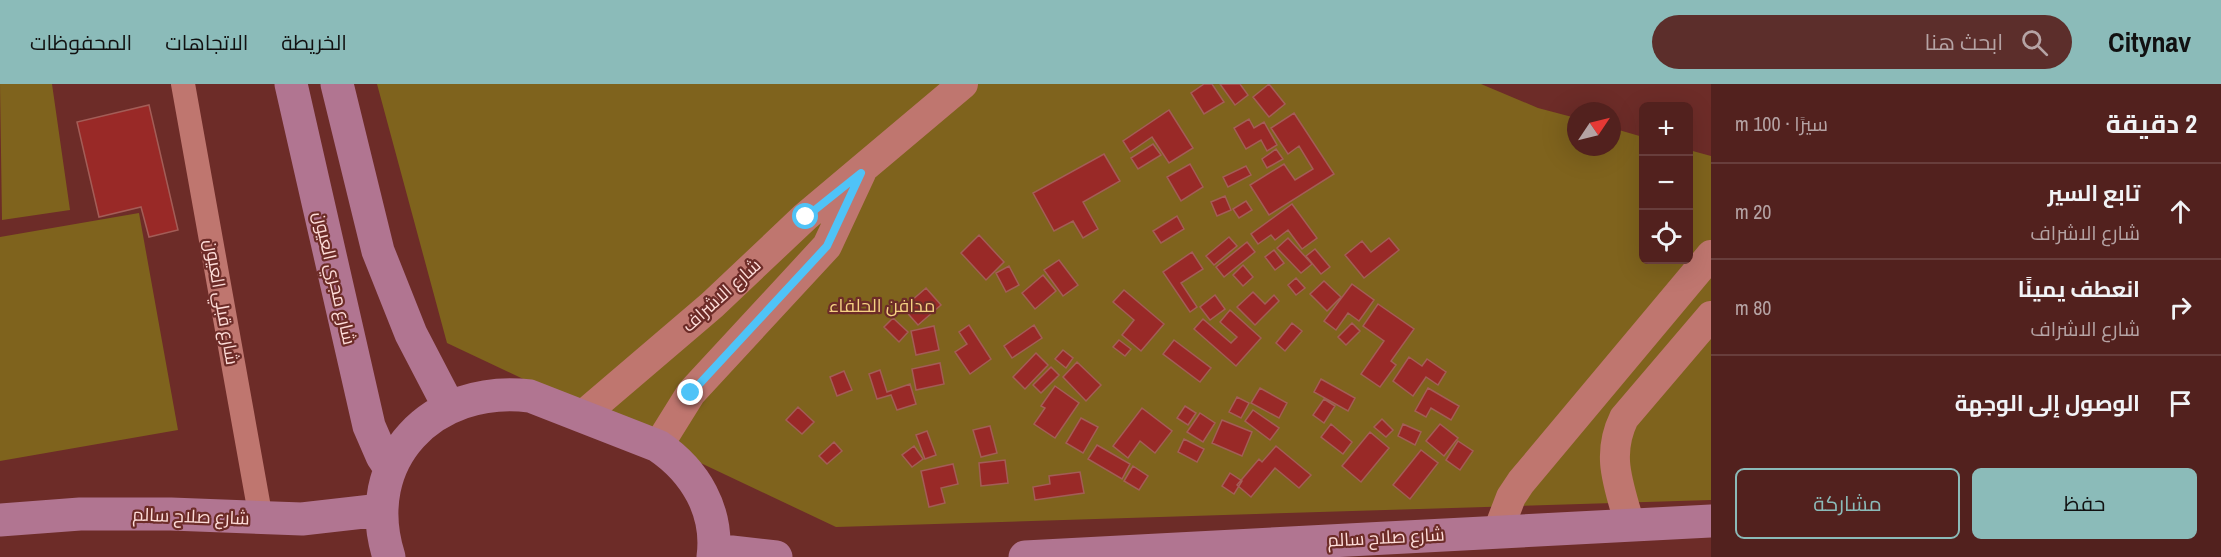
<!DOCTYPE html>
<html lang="ar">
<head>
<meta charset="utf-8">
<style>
  :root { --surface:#52211e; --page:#5c2e2b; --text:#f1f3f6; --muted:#b5a3a4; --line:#683e3c; --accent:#8bbbb9 }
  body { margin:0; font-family:"Archivo Narrow",Cairo,sans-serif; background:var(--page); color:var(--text); direction:rtl }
  .controls { position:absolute; right:18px; top:18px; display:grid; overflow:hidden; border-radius:9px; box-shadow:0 6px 24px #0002 }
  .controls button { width:54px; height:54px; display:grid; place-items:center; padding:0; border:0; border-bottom:2px solid var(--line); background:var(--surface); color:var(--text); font:30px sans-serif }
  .compass { position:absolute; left:1567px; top:18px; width:54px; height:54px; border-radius:50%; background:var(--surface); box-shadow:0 6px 24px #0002; rotate:55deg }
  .stop { position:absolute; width:18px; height:18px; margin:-14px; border:4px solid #4fc3f7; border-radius:50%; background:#fff }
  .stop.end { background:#4fc3f7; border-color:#fff; box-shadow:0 2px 6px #0008 }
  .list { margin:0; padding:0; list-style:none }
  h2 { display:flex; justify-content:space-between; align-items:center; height:78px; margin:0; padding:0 24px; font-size:26px }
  h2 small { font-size:20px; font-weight:400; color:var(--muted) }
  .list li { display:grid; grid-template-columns:39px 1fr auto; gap:18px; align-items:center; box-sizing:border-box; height:96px; padding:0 24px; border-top:2px solid var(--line) }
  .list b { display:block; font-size:22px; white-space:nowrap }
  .list p { margin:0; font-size:20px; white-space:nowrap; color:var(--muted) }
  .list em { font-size:20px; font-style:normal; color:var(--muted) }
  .actions { display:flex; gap:12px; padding:18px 24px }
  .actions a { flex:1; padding:14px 0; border:2px solid var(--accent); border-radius:9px; text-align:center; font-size:21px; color:var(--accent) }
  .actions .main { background:var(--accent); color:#111 }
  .icon { flex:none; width:33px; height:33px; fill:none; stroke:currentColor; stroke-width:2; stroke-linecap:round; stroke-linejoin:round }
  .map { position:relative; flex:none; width:1711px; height:473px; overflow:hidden; direction:ltr }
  header { display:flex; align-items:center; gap:36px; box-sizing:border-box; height:84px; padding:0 30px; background:var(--accent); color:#111 }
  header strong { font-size:28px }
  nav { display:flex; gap:33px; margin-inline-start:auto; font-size:21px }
  .search { width:420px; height:54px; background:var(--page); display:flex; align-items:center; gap:15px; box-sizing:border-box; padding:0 21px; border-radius:33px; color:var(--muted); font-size:22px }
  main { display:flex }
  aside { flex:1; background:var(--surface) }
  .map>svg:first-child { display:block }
</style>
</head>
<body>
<header>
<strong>Citynav</strong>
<div class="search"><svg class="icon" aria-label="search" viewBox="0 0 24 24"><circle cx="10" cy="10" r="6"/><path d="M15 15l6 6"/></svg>ابحث هنا</div>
<nav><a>الخريطة</a><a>الاتجاهات</a><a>المحفوظات</a></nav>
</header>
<main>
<aside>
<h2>2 دقيقة<small>سيرًا · 100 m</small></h2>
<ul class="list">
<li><svg class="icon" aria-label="ahead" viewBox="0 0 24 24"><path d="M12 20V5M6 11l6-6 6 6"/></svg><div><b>تابع السير</b><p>شارع الاشراف</p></div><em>20 m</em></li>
<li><svg class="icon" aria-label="right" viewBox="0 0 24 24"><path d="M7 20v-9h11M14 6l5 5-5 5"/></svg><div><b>انعطف يمينًا</b><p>شارع الاشراف</p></div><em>80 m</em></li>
<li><svg class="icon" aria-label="arrive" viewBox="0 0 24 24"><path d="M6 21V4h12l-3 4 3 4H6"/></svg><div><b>الوصول إلى الوجهة</b></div></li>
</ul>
<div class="actions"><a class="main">حفظ</a><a>مشاركة</a></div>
</aside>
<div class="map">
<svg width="1711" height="473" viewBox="0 0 1711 473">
  <rect width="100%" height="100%" fill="#6d2c28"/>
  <!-- green -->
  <path fill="#7f631d" d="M0,0H52L70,126L2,136Z
    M377,0H1481L1538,24L1576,34V63H1612V44L1643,53L1644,176H1688L1689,66L1711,72V416L836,443L447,259Z
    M139,129L178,346L0,377V153Z"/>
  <!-- building -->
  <path fill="#992927" stroke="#a35d57" stroke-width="1.5" d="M1204,0H1212L1224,18L1204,30L1191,9Z
    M1220,0H1240L1248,11L1235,21Z
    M1269,0L1285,20L1269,33L1253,13Z
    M149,21L178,146L149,153L141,123L99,133L77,38Z
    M1169,26L1193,64L1169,79L1152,53L1130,68L1123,57Z
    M1294,29L1334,90L1269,131L1250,101L1284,80L1295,96L1313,85L1299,62L1288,70L1271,44Z
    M1249,35L1254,44L1264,38L1277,61L1267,67L1261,56L1246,65L1234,44Z
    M1153,60L1161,71L1138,85L1131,74Z
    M1276,65L1283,75L1267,84L1262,75Z
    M1104,70L1120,97L1083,118L1098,145L1083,154L1073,137L1054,147L1033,109Z
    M1190,80L1203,103L1181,117L1167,93Z
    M1246,82L1251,91L1228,103L1223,93Z
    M1225,112L1231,126L1217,132L1211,118Z
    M1246,117L1252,126L1239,134L1233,125Z
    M1292,120L1317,154L1302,165L1288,146L1275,156L1271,151L1258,160L1251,150Z
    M1177,132L1184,145L1161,159L1153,147Z
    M979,151L1004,178L986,196L961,169Z
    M1229,153L1237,162L1214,181L1206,172Z
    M1288,154L1312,180L1301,189L1277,164Z
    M1389,154L1399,166L1364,194L1345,171L1362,157L1371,168Z
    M1247,158L1255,168L1224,193L1216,183Z
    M1315,165L1330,183L1321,190L1306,172Z
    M1274,166L1284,179L1275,186L1265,173Z
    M1192,168L1203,185L1181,199L1197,223L1190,228L1163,188Z
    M1059,176L1078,201L1063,212L1044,186Z
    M1243,181L1253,193L1243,202L1233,191Z
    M1009,182L1019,201L1006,208L996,189Z
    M1043,191L1056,207L1035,225L1022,209Z
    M1296,194L1305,204L1296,211L1288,201Z
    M1324,197L1341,213L1327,227L1310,210Z
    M1352,200L1374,216L1359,237L1348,229L1336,246L1324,237Z
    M926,204L941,221L918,241L903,224Z
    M1124,206L1164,240L1141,267L1122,251L1134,236L1113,218Z
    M1253,208L1265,220L1274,211L1279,217L1255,241L1237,223Z
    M1215,211L1225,225L1210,236L1200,223Z
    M1378,220L1414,245L1391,277L1396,281L1380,303L1361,290L1384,257L1363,242Z
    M1230,226L1261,254L1236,282L1194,245L1203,235L1231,259L1237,253L1220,238Z
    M893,234L908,248L899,258L884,243Z
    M1292,239L1302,247L1285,267L1276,259Z
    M1352,239L1360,247L1346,261L1338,253Z
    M969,241L991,275L970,290L955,268L967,260L959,248Z
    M1034,241L1042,254L1012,274L1004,262Z
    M934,242L939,266L916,271L911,247Z
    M1119,256L1131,265L1125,272L1113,263Z
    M1174,256L1211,284L1200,298L1163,270Z
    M1063,266L1073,274L1066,284L1055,275Z
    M1036,269L1048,281L1025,305L1013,293Z
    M1409,273L1422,282L1427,275L1446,288L1438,301L1426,293L1413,312L1393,297Z
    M1077,278L1101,301L1086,317L1063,293Z
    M940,279L944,300L916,306L912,285Z
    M1051,283L1059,291L1041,309L1033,301Z
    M880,286L887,308L910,300L916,320L897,326L891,311L877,315L869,290Z
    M844,287L852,306L837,312L830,293Z
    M1321,295L1355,314L1348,327L1314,308Z
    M1055,302L1079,319L1055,354L1034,340L1045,324L1041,322Z
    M1260,304L1287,319L1279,334L1251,319Z
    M1428,304L1459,322L1451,336L1431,324L1426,333L1415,327Z
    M1237,313L1249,319L1241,334L1229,328Z
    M1324,315L1335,322L1324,339L1313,331Z
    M1185,322L1196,329L1188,341L1177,334Z
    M798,323L814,338L802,350L786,336Z
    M1142,324L1172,347L1155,369L1140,357L1128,374L1113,362Z
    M1253,326L1279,344L1270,356L1245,337Z
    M1200,329L1215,339L1203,358L1187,348Z
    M1081,334L1098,343L1083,369L1066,359Z
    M1382,335L1393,346L1386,353L1374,343Z
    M1222,336L1252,348L1242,372L1212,359Z
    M1331,340L1352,358L1343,370L1321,353Z
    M1403,340L1421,348L1415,361L1398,352Z
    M1440,340L1458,354L1444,372L1426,357Z
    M990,342L997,369L981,373L973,346Z
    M927,347L936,371L925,375L916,351Z
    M1370,348L1389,364L1361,398L1342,382Z
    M1184,355L1204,365L1197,378L1178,368Z
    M1458,357L1473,367L1460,386L1446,376Z
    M834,358L842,367L827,380L819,372Z
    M1097,361L1130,380L1122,395L1088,375Z
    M914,362L923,375L912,383L902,371Z
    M1276,362L1311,391L1299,404L1275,384L1251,413L1237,401L1259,375L1262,378Z
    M1421,366L1438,379L1410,415L1393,401Z
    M1005,376L1008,399L981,402L979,379Z
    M953,380L958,400L941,404L945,419L929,423L921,387Z
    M1133,382L1148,392L1139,406L1124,397Z
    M1080,388L1084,409L1035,416L1033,403L1050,400L1049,392Z
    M1230,389L1242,397L1234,410L1222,402Z"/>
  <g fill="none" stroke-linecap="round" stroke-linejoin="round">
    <!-- minor -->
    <path stroke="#bf766f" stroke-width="24" d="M183,0L261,435"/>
    <!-- tertiary -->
    <path stroke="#bf766f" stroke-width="30" d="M582,332L712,221L805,133L963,0
      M658,362L691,309L827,162L861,89
      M1630,442C1620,403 1605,373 1624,334L1711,232
      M1498,447L1511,413L1521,398L1711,171"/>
    <!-- primary -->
    <path stroke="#b17591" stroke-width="33" d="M291,0L369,342L382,372L390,384
      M337,0L378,167L411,250L449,323
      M0,436L80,430H171L302,435L381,426
      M714,466L776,473
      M389,473C358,376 433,300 530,312L658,362C695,387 719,427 713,473
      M1025,473L1711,437"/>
  </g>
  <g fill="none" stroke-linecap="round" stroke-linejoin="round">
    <!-- route -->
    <path stroke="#4fc3f7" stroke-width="8" d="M691,309L827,162L861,89L806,133"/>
  </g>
  <g text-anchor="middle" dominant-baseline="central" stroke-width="4.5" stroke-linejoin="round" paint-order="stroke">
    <!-- street labels -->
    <g font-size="18" fill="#feddd9" stroke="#6d2c28">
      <text transform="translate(335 194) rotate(77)">شارع مجري العيون</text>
      <text transform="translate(721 211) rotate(-42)">شارع الاشراف</text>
      <text transform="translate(222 218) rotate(80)">شارع قبلي العيون</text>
      <text transform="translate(191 432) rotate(2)">شارع صلاح سالم</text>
      <text transform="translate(1386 453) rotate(-3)">شارع صلاح سالم</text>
    </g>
    <!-- park labels -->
    <g font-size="18" fill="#f5d182" stroke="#6d2c28">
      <text x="882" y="221">مدافن الحلفاء</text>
    </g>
  </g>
</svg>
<div class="controls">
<button>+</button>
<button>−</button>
<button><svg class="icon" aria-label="locate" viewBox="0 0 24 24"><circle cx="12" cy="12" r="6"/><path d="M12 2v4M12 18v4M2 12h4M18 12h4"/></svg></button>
</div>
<svg class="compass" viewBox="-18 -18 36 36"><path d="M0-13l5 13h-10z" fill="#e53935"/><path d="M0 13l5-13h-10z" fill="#b5a3a4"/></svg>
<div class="stop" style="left:806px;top:133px"></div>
<div class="stop end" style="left:691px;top:309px"></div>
</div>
</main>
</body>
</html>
